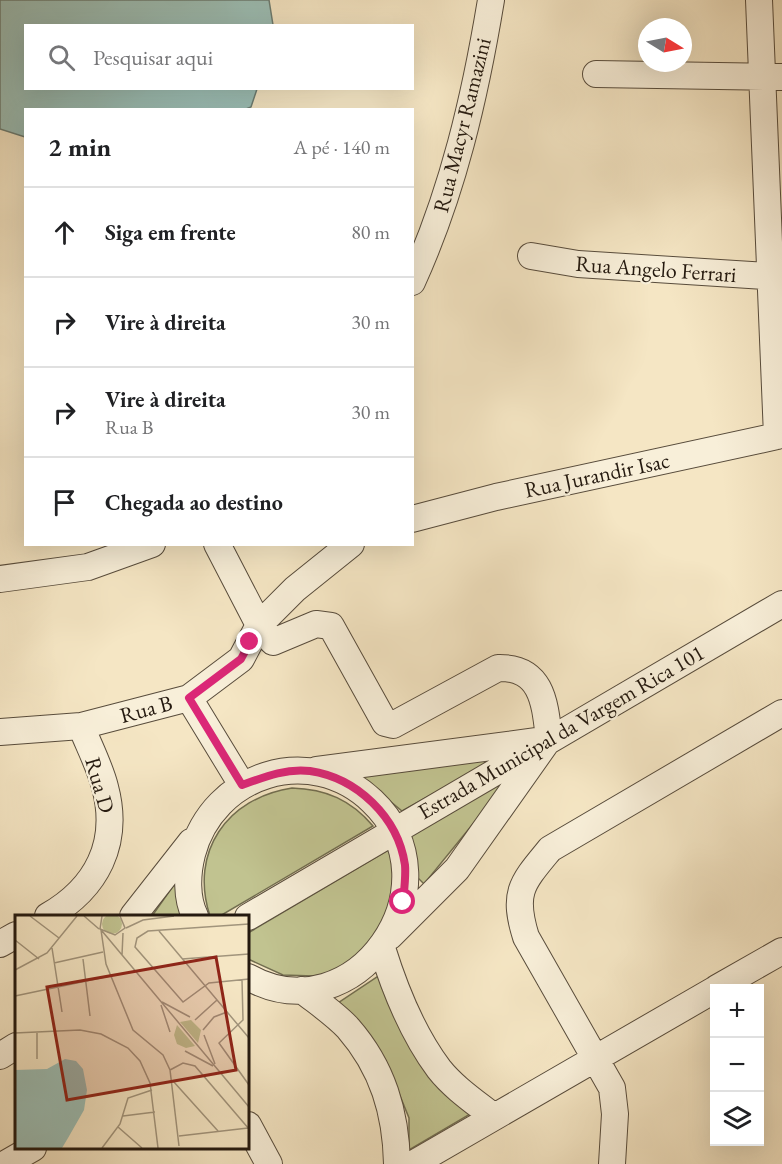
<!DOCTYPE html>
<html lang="pt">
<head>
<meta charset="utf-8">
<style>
  :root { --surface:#fff; --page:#f2f2f2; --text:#202124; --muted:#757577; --line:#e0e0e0 }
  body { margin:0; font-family:"EB Garamond",serif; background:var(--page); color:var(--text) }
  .controls { position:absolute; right:18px; bottom:18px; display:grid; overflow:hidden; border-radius:0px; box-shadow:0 6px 24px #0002 }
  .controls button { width:54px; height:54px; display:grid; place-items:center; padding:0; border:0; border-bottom:2px solid var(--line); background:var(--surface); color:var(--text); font:30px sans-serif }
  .compass { position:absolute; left:638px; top:18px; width:54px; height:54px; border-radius:50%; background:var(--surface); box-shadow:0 6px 24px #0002; rotate:100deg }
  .stop { position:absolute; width:18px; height:18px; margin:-14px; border:4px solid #db2777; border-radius:50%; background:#fff }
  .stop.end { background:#db2777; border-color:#fff; box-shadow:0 2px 6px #0008 }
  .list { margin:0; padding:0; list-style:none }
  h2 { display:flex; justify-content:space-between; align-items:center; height:78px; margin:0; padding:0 24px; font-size:26px }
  h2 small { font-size:20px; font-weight:400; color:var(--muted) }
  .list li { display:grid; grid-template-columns:39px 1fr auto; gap:18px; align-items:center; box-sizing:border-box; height:90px; padding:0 24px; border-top:2px solid var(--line) }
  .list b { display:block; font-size:22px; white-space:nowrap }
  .list p { margin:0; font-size:20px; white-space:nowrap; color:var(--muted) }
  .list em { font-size:20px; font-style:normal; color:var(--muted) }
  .icon { flex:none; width:33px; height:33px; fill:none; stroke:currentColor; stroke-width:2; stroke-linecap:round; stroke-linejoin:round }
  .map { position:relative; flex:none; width:782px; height:1164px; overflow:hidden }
  .search { position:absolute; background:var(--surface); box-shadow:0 6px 24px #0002; left:24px; top:24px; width:390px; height:66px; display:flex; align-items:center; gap:15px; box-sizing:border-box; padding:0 21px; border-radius:0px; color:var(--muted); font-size:22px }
  .panel { position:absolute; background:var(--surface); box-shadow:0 6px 24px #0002; left:24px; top:108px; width:390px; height:438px; border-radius:0px }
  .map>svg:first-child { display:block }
</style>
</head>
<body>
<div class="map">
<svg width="782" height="1164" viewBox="0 0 782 1164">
  <rect width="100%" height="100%" fill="#f5e6c4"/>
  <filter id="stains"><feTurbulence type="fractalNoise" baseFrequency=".00333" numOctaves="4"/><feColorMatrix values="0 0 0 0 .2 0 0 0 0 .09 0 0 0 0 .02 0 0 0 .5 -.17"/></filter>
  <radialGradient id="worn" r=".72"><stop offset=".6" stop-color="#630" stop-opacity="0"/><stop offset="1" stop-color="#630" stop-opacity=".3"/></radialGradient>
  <!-- green -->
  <path fill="#c1c390" stroke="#726e50" stroke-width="1.5" d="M487,760L489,763L402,811L361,777Z
    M512,776L424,884L417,877L409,834Z
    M292,788C326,789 351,800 373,826L220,916H210C189,852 227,798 292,788Z
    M390,849L395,894L369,949L330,973L314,976L283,975L248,959V933Z
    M178,879L183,916H152Z
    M383,973L413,1051L437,1086L472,1113L409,1150V1118L392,1076L338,1003Z"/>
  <!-- water -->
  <path fill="#9cbfb6" stroke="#6c7d73" stroke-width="1.5" d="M0,0H269L273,25L26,26V88L257,89L251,107L246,109L26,110L25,137L0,129Z"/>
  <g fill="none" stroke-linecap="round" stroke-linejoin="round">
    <!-- minor casing -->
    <g stroke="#584c3c" stroke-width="28">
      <path id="minor" d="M759,0L777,436
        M596,74L782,77
        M531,256L578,264L782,277
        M412,282C453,192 475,97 491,0
        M412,519L496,497L782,435
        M217,544L259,625L273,642L316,624L331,626L385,723L393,725L498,668C543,667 545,704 549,739L457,869L390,936
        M0,579L88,567L152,544
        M189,698L242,785
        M0,732L81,726L189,698L241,659L259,625L295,589L351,544
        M317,770L537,741
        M48,916C97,888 120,843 105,787C100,767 89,746 81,726
        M133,916L191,842
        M195,916C186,898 187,874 192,854C213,774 310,742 372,801C461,885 355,1037 248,977
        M248,917L782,604
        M0,944L16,935
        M382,948C395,990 412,1033 439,1069C454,1088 475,1102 494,1117
        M717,988L782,951
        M302,990C317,1002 335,1014 348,1028C383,1068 396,1113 397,1164
        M0,1056L16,1046
        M248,1125L269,1164
        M5,1164L33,1148
        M413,1164L714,990
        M612,1164L615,1114L612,1088L526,937C512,892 522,883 550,849L782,713"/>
    </g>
    <!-- minor -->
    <use href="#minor" stroke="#f8efd9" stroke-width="26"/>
  </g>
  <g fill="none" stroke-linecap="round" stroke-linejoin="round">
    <!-- route -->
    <path stroke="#db2777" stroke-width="8" d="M250,642L241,659L189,698L242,785C264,777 286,768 310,771C357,778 398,817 405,865C406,877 404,891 403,902"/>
  </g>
  <g text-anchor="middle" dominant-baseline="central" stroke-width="4.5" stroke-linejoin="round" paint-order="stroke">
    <!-- street labels -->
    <g font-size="22" fill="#24190f" stroke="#f8efd9">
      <text transform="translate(462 125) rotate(-76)">Rua Macyr Ramazini</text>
      <text transform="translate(656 269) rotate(4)">Rua Angelo Ferrari</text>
      <text transform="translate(597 475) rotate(-12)">Rua Jurandir Isac</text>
      <text transform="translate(146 709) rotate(-15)">Rua B</text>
      <text transform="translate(561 732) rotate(-30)">Estrada Municipal da Vargem Rica 101</text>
      <text transform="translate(100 785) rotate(74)">Rua D</text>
    </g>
  </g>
  <!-- overview -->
  <g transform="translate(15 915)">
    <rect width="234" height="234" fill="#f5e6c4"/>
    <path d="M87 9a10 10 0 1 1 20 0a10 10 0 1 1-20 0ZM176,105L186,115L183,128L165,107ZM162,110L180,131L171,133L162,129L159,120Z" fill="#c1c390"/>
    <path d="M50,144L61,146L68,154L72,175L69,195L53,223L47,233H0V155L32,154Z" fill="#9cbfb6"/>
    <path fill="none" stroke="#a1947c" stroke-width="1.5" d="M15,1L44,23M69,1L84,14M87,1L85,14L100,20L110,13L105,1M234,9L133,16L122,23L120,32L168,87L194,68L234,64M111,13L128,5L159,1M86,15L91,49L118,115L148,140L155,155L164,231M87,16L234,192M144,16L234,123M0,25L24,44M37,33L47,97M107,40L108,18M68,44L75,101M167,44L234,39M39,48L88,37M0,55L32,38L62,1M227,65L228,105L204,128L234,170M0,81L95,61M147,87L175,102M146,90L155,117M180,105L202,85M188,115L199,102L212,97M0,118L65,115L86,119L113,133L125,146L135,168L143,233M22,118V144M189,120L200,149M170,136L198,151M155,155L168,148L180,151L234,214M158,166L203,216M108,201L140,197M103,212L127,233M164,221L233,213M87,233L105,209L113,183L137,175"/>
    <path fill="#8f2418" fill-opacity="0.15" stroke="#8f2418" stroke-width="3" d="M201,42L221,155L52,185L32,72Z"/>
    <rect width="234" height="234" fill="none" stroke="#24190f" stroke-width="3"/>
  </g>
  <rect width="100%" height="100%" filter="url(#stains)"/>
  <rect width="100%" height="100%" fill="url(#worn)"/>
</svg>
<div class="controls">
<button>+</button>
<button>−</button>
<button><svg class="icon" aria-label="layers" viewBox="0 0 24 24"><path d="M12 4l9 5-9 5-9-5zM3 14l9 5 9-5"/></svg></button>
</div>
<svg class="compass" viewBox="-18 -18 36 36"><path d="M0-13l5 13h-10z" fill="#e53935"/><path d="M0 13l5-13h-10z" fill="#757577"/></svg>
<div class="stop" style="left:403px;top:902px"></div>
<div class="stop end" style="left:250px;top:642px"></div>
<div class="search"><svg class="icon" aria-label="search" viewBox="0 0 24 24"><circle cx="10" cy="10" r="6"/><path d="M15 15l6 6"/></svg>Pesquisar aqui</div>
<section class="panel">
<h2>2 min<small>A pé · 140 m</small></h2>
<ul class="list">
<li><svg class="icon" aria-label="ahead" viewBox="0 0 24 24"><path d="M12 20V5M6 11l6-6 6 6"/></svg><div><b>Siga em frente</b></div><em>80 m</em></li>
<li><svg class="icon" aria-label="right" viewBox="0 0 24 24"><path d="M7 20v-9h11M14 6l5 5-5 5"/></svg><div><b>Vire à direita</b></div><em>30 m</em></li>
<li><svg class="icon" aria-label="right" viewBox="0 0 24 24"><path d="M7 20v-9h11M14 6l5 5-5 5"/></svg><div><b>Vire à direita</b><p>Rua B</p></div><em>30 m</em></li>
<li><svg class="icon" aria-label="arrive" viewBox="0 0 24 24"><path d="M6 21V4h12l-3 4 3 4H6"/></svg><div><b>Chegada ao destino</b></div></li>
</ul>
</section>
</div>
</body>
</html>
